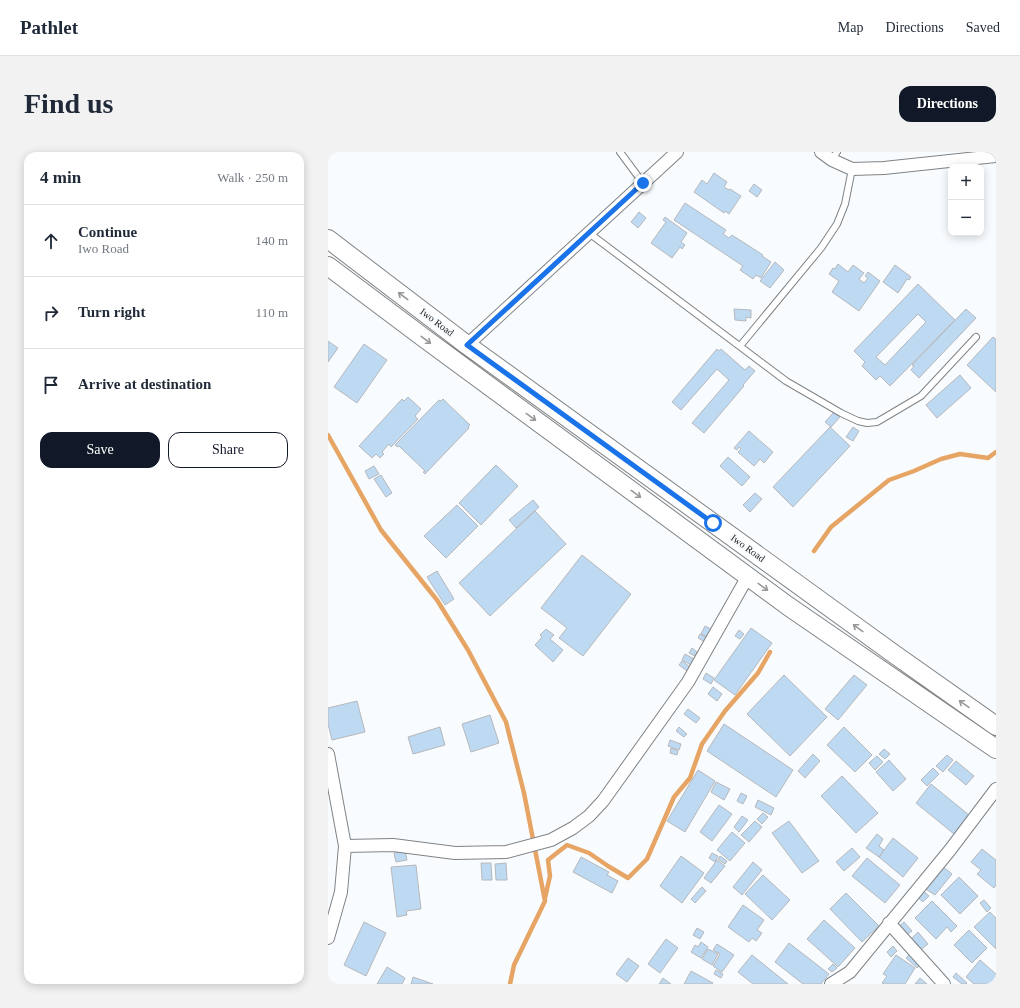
<!DOCTYPE html>
<html lang="en">
<head>
<meta charset="utf-8">
<style>
  :root { --surface:#fff; --page:#f2f2f3; --text:#1f2937; --muted:#747a83; --line:#e0e1e3; --accent:#111827 }
  body { margin:0; font-family:"Times New Roman",serif; background:var(--page); color:var(--text) }
  .controls { position:absolute; right:12px; top:12px; display:grid; overflow:hidden; border-radius:8px; box-shadow:0 2px 10px #0003 }
  .controls button { width:36px; height:36px; display:grid; place-items:center; padding:0; border:0; border-bottom:1px solid var(--line); background:var(--surface); color:var(--text); font:20px sans-serif }
  .stop { position:absolute; width:12px; height:12px; margin:-9px; border:3px solid #1a73e8; border-radius:50%; background:#fff }
  .stop.end { background:#1a73e8; border-color:#fff; box-shadow:0 1px 4px #0008 }
  .list { margin:0; padding:0; list-style:none }
  h2 { display:flex; justify-content:space-between; align-items:center; height:52px; margin:0; padding:0 16px; font-size:17px }
  h2 small { font-size:13px; font-weight:400; color:var(--muted) }
  .list li { display:grid; grid-template-columns:26px 1fr auto; gap:12px; align-items:center; box-sizing:border-box; height:72px; padding:0 16px; border-top:1px solid var(--line) }
  .list b { display:block; font-size:15px; white-space:nowrap }
  .list p { margin:0; font-size:13px; white-space:nowrap; color:var(--muted) }
  .list em { font-size:13px; font-style:normal; color:var(--muted) }
  .actions { display:flex; gap:8px; padding:12px 16px }
  .actions a { flex:1; padding:9px 0; border:1px solid var(--accent); border-radius:12px; text-align:center; font-size:14px; color:var(--accent) }
  .actions .main { background:var(--accent); color:#fff }
  .icon { flex:none; width:22px; height:22px; fill:none; stroke:currentColor; stroke-width:2; stroke-linecap:round; stroke-linejoin:round }
  .map { position:relative; flex:none; width:668px; height:832px; overflow:hidden; border-radius:12px }
  header { display:flex; align-items:center; gap:24px; box-sizing:border-box; height:56px; padding:0 20px; background:var(--surface); border-bottom:1px solid var(--line) }
  header strong { font-size:19px }
  nav { display:flex; gap:22px; margin-inline-start:auto; font-size:14px }
  .intro { display:flex; align-items:center; justify-content:space-between; box-sizing:border-box; height:96px; padding:0 24px }
  h1 { margin:0; font-size:28px }
  .button { padding:10px 18px; border-radius:12px; background:var(--accent); color:#fff; font-size:14px; font-weight:700 }
  main { display:flex; gap:24px; padding:0 24px }
  aside { flex:1; background:var(--surface); border-radius:12px; box-shadow:0 2px 10px #0003 }
  .map>svg:first-child { display:block }
</style>
</head>
<body>
<header>
<strong>Pathlet</strong>
<nav><a>Map</a><a>Directions</a><a>Saved</a></nav>
</header>
<div class="intro"><h1>Find us</h1><a class="button">Directions</a></div>
<main>
<aside>
<h2>4 min<small>Walk · 250 m</small></h2>
<ul class="list">
<li><svg class="icon" aria-label="ahead" viewBox="0 0 24 24"><path d="M12 20V5M6 11l6-6 6 6"/></svg><div><b>Continue</b><p>Iwo Road</p></div><em>140 m</em></li>
<li><svg class="icon" aria-label="right" viewBox="0 0 24 24"><path d="M7 20v-9h11M14 6l5 5-5 5"/></svg><div><b>Turn right</b></div><em>110 m</em></li>
<li><svg class="icon" aria-label="arrive" viewBox="0 0 24 24"><path d="M6 21V4h12l-3 4 3 4H6"/></svg><div><b>Arrive at destination</b></div></li>
</ul>
<div class="actions"><a class="main">Save</a><a>Share</a></div>
</aside>
<div class="map">
<svg width="668" height="832" viewBox="0 0 668 832">
  <rect width="100%" height="100%" fill="#f9fcff"/>
  <g fill="none" stroke-linecap="round" stroke-linejoin="round">
    <!-- stream -->
    <path stroke="#e6a564" stroke-width="4.5" d="M0,283L53,378L109,448L140,498L178,570L196,641L217,749L186,813L182,832
      M486,399L503,375L561,328L586,319L613,307L632,302L660,306L668,300
      M217,746L222,724L220,708L239,693L261,701L280,714L300,726L319,707L346,645L362,626L374,592L397,559L430,521L442,500"/>
  </g>
  <!-- building -->
  <path fill="#bed9f2" stroke="#b6b8bb" fill-rule="evenodd" d="M386,21L399,30L396,35L401,38L402,37L413,44L401,62L397,59L396,61L366,40L374,28L379,32Z
    M426,32L434,38L429,45L421,39Z
    M357,51L398,78L395,82L401,86L404,83L435,103L434,104L443,110L433,126L428,123L425,127L412,118L415,114L346,68Z
    M311,60L318,66L310,76L303,70Z
    M337,65L359,81L353,90L357,93L354,97L352,95L344,106L323,91L338,70L335,68Z
    M447,110L456,118L442,136L432,129Z
    M510,112L520,120L525,113L536,121L531,127L536,131L540,126L537,124L540,120L552,129L531,159L504,140L511,129L501,122L505,116L507,117Z
    M567,113L583,125L581,128L579,127L570,141L555,130Z
    M590,132L627,168L562,234L552,224L548,228L534,214L537,210L526,199ZM590,162L598,170L557,213L548,205Z
    M406,157L423,158V166L418,165V169L407,168Z
    M638,157L648,166L591,226L583,218L586,214L584,213Z
    M665,185L668,187V240L639,213Z
    M0,189L10,196L0,210Z
    M36,192L59,208L29,251L6,235Z
    M389,197L391,199L393,197L417,218L421,214L427,219L415,233L416,234L376,281L364,271L401,228L389,217L353,258L344,250Z
    M632,223L643,236L609,266L598,253Z
    M80,245L93,257L87,264L90,267L63,295L61,292L54,300L56,302L52,306L48,302L44,306L31,294L74,247L76,249Z
    M115,247L142,273L140,275L141,276L97,322L95,320L97,319L71,294L69,295L67,293L111,248L113,249Z
    M506,260L512,265L503,275L497,270Z
    M502,275L522,294L465,355L445,335Z
    M525,275L531,279L525,289L518,285Z
    M421,279L445,300L436,311L432,307L426,314L410,300L413,297L411,295L409,298L406,296Z
    M400,305L422,325L414,334L392,314Z
    M168,313L190,334L153,373L131,351Z
    M46,314L51,322L41,327L37,319Z
    M53,323L64,341L58,345L46,327Z
    M427,341L434,347L422,360L415,353Z
    M205,348L211,355L188,376L181,368Z
    M129,353L150,374L118,406L96,384Z
    M207,359L238,392L162,464L131,431Z
    M254,403L303,442L255,504L231,486L239,476L213,456Z
    M109,419L126,447L117,453L99,425Z
    M377,474L385,478L382,486L373,482Z
    M423,476L444,491L407,543L386,528Z
    M218,477L226,483L222,487L235,498L225,510L207,493L214,485L212,483Z
    M411,478L416,482L412,487L407,484Z
    M372,482L379,486L377,490L370,486Z
    M364,496L369,500L367,504L361,501Z
    M357,502L366,507L363,513L354,508Z
    M354,509L362,515L359,519L351,513Z
    M378,521L386,526L383,532L375,527Z
    M456,523L499,565L462,604L419,562Z
    M526,523L539,533L510,568L497,557Z
    M385,535L394,542L389,549L380,542Z
    M29,549L37,580L4,588L0,572V556Z
    M360,557L372,566L368,571L356,562Z
    M162,563L171,591L143,600L134,572Z
    M396,572L465,618L448,645L379,599Z
    M112,575L117,593L85,602L80,585Z
    M351,575L359,582L356,585L348,579Z
    M516,575L544,603L527,620L499,593Z
    M342,588L353,592L351,598L340,594Z
    M343,596L350,599L349,603L342,601Z
    M556,597L562,602L557,607L551,602Z
    M485,602L492,609L477,626L470,619Z
    M619,603L625,608L615,620L608,614Z
    M549,604L555,610L547,618L541,611Z
    M561,608L578,627L565,639L548,620Z
    M628,609L646,624L638,633L620,618Z
    M605,616L611,622L599,634L593,628Z
    M370,618L387,629L357,680L339,669Z
    M514,624L550,661L528,681L493,644Z
    M388,630L402,637L396,648L383,640Z
    M603,632L641,663L626,682L588,651Z
    M413,641L419,644L415,652L409,649Z
    M430,648L446,656L443,663L427,655Z
    M391,653L404,662L384,689L372,680Z
    M435,661L440,665L434,672L429,667Z
    M414,664L420,668L411,680L406,675Z
    M427,669L434,675L421,690L413,683Z
    M461,669L491,709L474,721L444,681Z
    M404,680L417,691L402,709L389,698Z
    M549,682L555,687L551,694L556,698L551,705L538,696Z
    M565,686L590,706L575,725L551,705Z
    M524,696L532,705L516,719L508,710Z
    M654,697L668,708V733L666,736L649,722L653,718L643,710Z
    M77,698L79,708L68,710L66,701Z
    M384,701L390,704L387,710L381,706Z
    M353,704L376,721L354,751L332,734Z
    M392,704L399,709L397,712L390,707Z
    M253,705L281,720L279,723L290,729L284,741L245,720Z
    M539,706L572,733L557,751L524,724Z
    M389,708L397,714L383,731L376,726Z
    M425,710L434,718L414,743L405,735Z
    M153,711H163L164,728H154Z
    M178,711L179,728H168L167,712Z
    M88,713L93,757L78,759L79,763L69,765L63,715Z
    M614,714L624,722L607,743L596,736Z
    M435,723L462,748L444,768L417,742Z
    M631,725L650,744L632,762L613,743Z
    M374,735L378,739L367,751L363,747Z
    M593,737L601,744L595,750L587,743Z
    M518,741L551,774L534,790L502,757Z
    M656,748L663,756L659,760L652,751Z
    M604,749L629,774L623,780L619,775L608,787L587,766Z
    M415,753L436,768L429,778L434,781L428,789L424,786L421,790L400,775Z
    M662,760L668,766V797L646,775Z
    M496,768L527,796L510,815L479,787Z
    M36,770L58,781L38,824L16,813Z
    M576,770L584,779L577,784L570,775Z
    M369,776L376,780L372,787L365,783Z
    M641,778L659,796L644,811L626,793Z
    M590,780L600,792L591,799L582,788Z
    M338,787L350,796L332,821L320,812Z
    M373,790L380,795L373,806L363,800L367,793L370,795Z
    M461,791L501,822L493,832H475L447,810Z
    M389,792L406,803L394,820L385,814L392,802L385,798Z
    M565,794L569,799L563,805L559,800Z
    M380,797L390,802L384,813L374,807Z
    M583,801L594,811L589,816L578,806Z
    M424,803L460,832H425L410,820Z
    M568,803L587,816L577,832H556L554,831L559,824L555,822Z
    M300,806L311,814L299,830L288,822Z
    M652,808L668,822V832H646L638,825Z
    M505,812L509,816L504,820L500,817Z
    M59,815L77,826L74,832H49Z
    M388,818L395,822L393,826L386,822Z
    M363,819L385,831L384,832H356Z
    M628,821L639,831L638,832H634L625,825Z
    M85,825L105,832H83Z
    M335,826L343,832H331Z
    M592,826L599,832H587Z"/>
  <g fill="none" stroke-linecap="round" stroke-linejoin="round">
    <!-- lane casing -->
    <g stroke="#808385" stroke-width="8">
      <path id="lane" d="M292,0L315,31
        M504,8L509,0
        M261,81L458,229L513,261L530,269L539,271L549,270L593,244L648,185
        M412,194L493,96L509,72L517,52L524,17"/>
    </g>
    <!-- street casing -->
    <g stroke="#808385" stroke-width="14">
      <path id="street" d="M493,0L504,8L524,17L556,16L668,4
        M139,193L349,0
        M0,602L17,694L13,740L0,786
        M17,694L65,693L127,701L178,700L223,688L245,676L261,664L275,649L360,530L420,424
        M561,771L616,832
        M503,832L522,820L622,698L668,637"/>
    </g>
    <!-- primary casing -->
    <g stroke="#808385" stroke-width="20">
      <path id="primary" d="M0,87L139,193L566,502L668,574
        M0,114L96,186L460,454L668,597"/>
    </g>
    <!-- lane -->
    <use href="#lane" stroke="#fff" stroke-width="6"/>
    <!-- street -->
    <use href="#street" stroke="#fff" stroke-width="12"/>
    <!-- primary -->
    <use href="#primary" stroke="#fff" stroke-width="18"/>
  </g>
  <!-- one-way arrows -->
  <defs><path id="oneway-shaft" d="M-6 0H5M1.5-3L5.5 0L1.5 3" fill="none" stroke-width="1.6" stroke-linecap="round" stroke-linejoin="round"/></defs>
  <g stroke="#989899">
    <use href="#oneway-shaft" transform="translate(75 144) rotate(-143)"/>
    <use href="#oneway-shaft" transform="translate(98 188) rotate(37)"/>
    <use href="#oneway-shaft" transform="translate(203 265) rotate(36)"/>
    <use href="#oneway-shaft" transform="translate(308 342) rotate(36)"/>
    <use href="#oneway-shaft" transform="translate(435 435) rotate(36)"/>
    <use href="#oneway-shaft" transform="translate(530 476) rotate(-144)"/>
    <use href="#oneway-shaft" transform="translate(636 552) rotate(-145)"/>
  </g>
  <g fill="none" stroke-linecap="round" stroke-linejoin="round">
    <!-- route -->
    <path stroke="#1a73e8" stroke-width="5" d="M315,31L139,193L385,371"/>
  </g>
  <g text-anchor="middle" dominant-baseline="central" stroke-width="4" stroke-linejoin="round" paint-order="stroke">
    <!-- street labels -->
    <g font-size="10" fill="#1a1b1c" stroke="#f9fcff">
      <text transform="translate(109 170) rotate(37)">Iwo Road</text>
      <text transform="translate(420 396) rotate(36)">Iwo Road</text>
    </g>
  </g>
</svg>
<div class="controls">
<button>+</button>
<button>−</button>
</div>
<div class="stop" style="left:385px;top:371px"></div>
<div class="stop end" style="left:315px;top:31px"></div>
</div>
</main>
</body>
</html>
